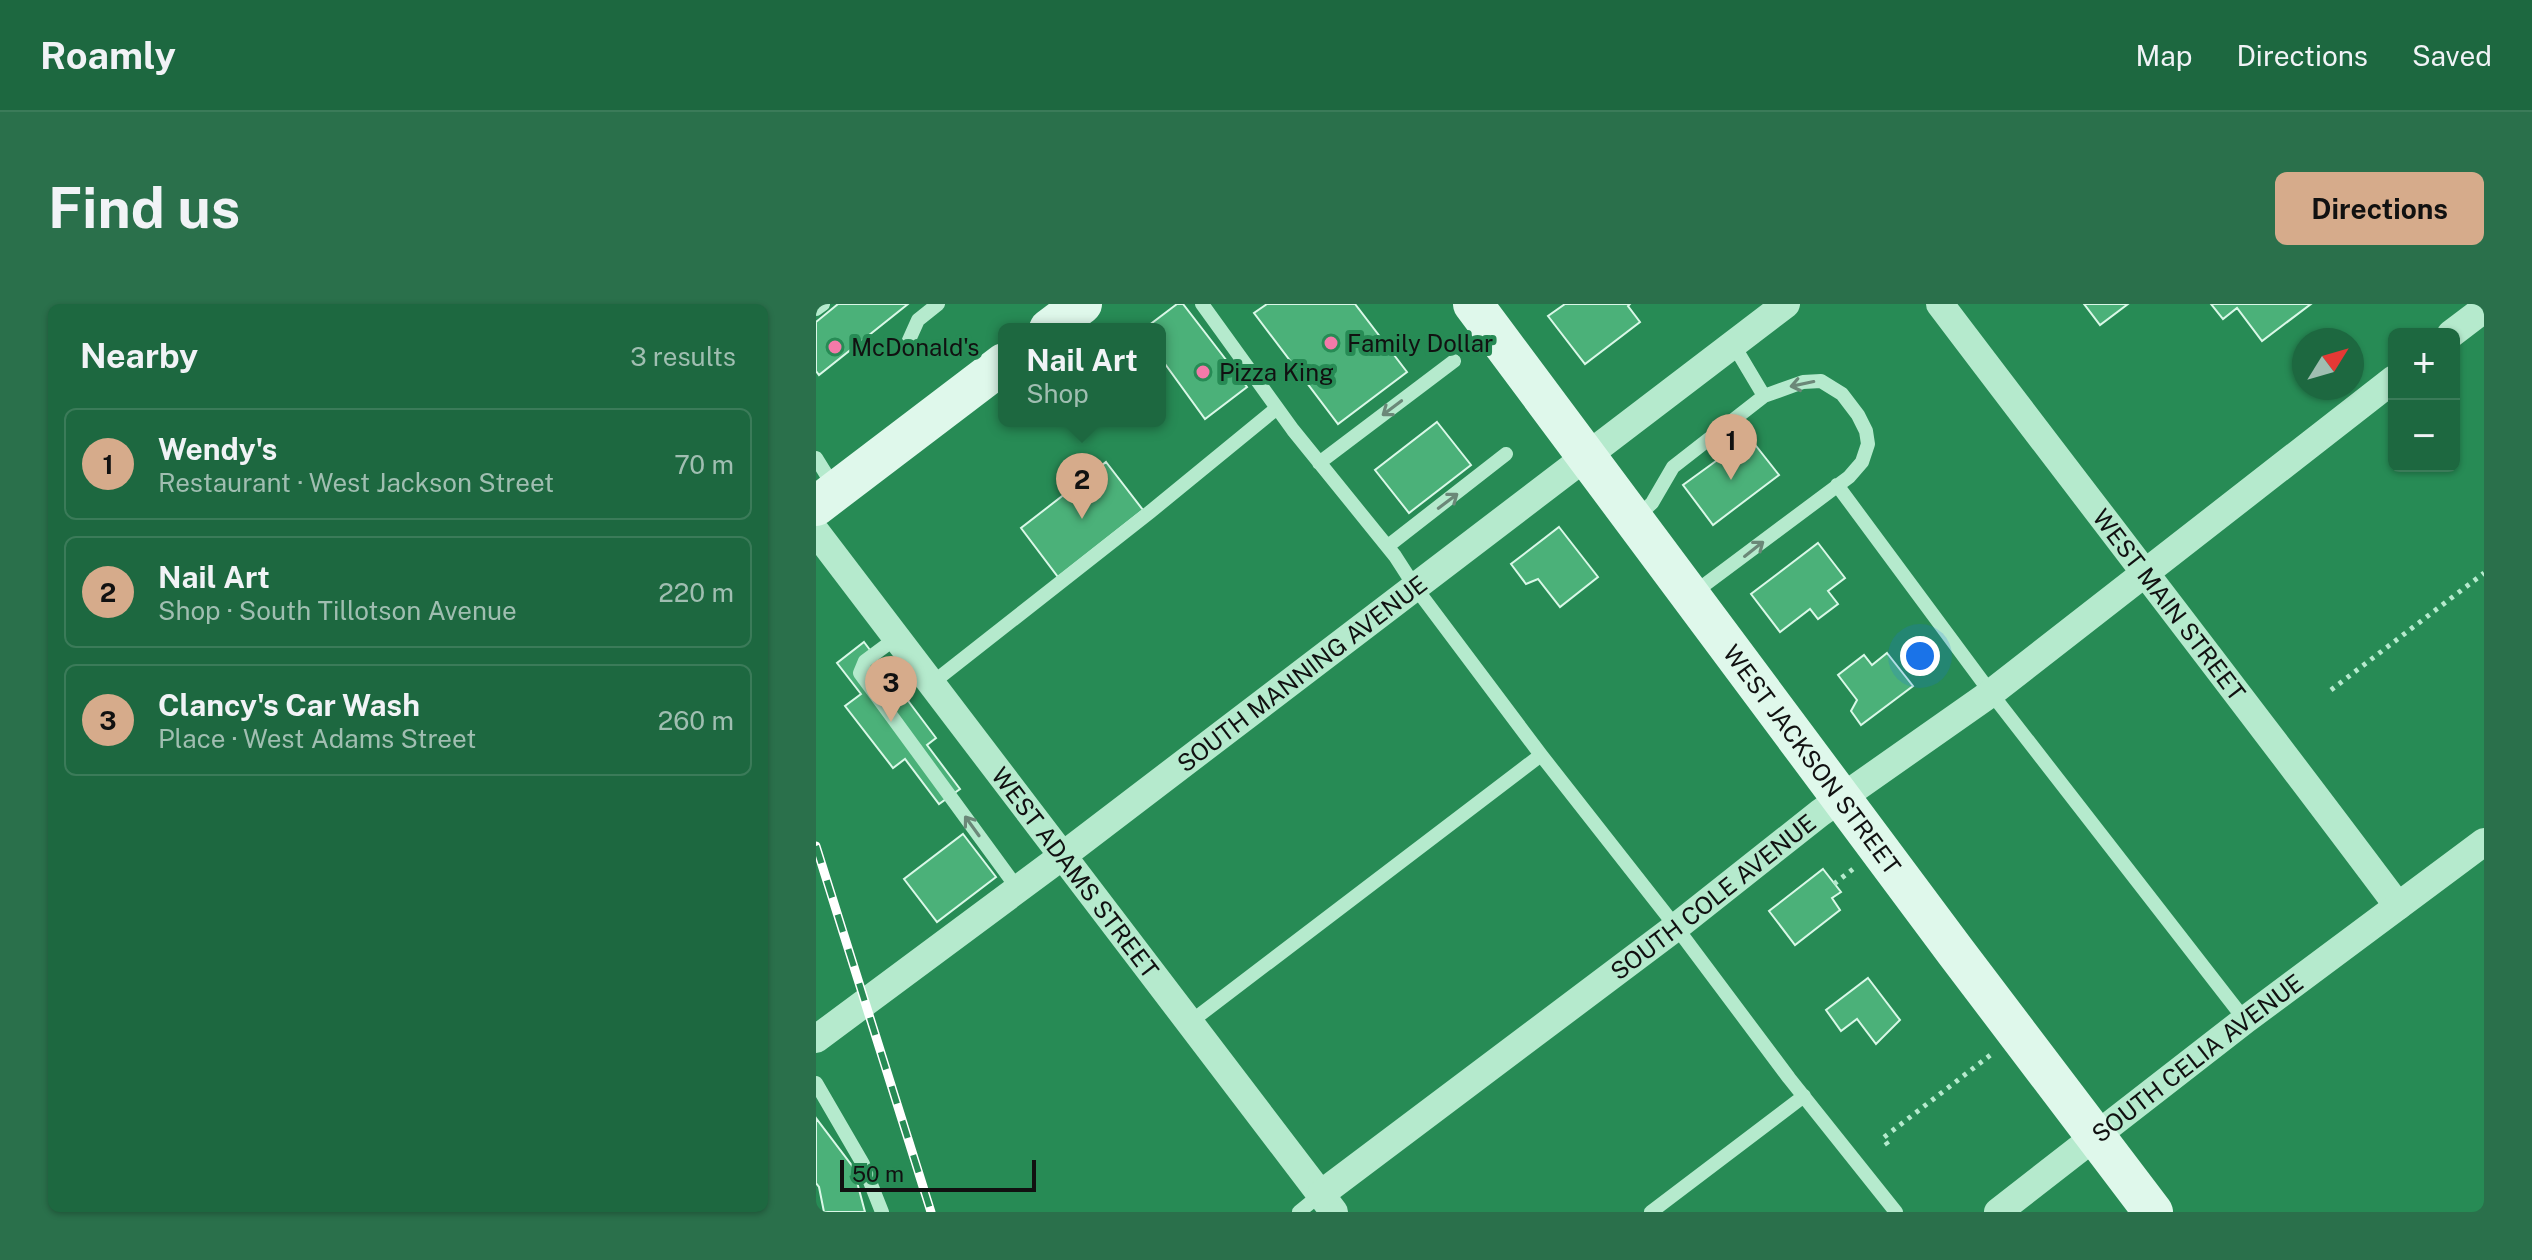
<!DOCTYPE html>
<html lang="en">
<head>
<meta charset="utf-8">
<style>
  :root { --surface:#1d6840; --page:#2a704b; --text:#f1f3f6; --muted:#a0beb1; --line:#3b7b59; --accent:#d6ab8b }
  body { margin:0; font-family:"Public Sans",sans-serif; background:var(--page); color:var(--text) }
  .controls { position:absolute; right:24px; top:24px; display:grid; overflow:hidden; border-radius:12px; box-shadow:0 2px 6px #0004 }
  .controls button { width:72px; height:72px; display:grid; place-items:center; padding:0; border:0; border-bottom:2px solid var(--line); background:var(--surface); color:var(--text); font:40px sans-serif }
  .compass { position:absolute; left:1476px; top:24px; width:72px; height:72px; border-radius:50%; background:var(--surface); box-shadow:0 2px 6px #0004; rotate:53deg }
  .scale { position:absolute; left:24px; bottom:20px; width:196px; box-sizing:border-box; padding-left:8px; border:4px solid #111; border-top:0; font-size:22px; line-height:28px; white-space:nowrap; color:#111; -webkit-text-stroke:6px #278b55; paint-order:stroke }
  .you { position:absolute; left:1104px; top:352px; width:28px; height:28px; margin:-20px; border:6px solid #fff; border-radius:50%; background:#1a73e8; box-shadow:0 0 0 12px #1a73e833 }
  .badge { display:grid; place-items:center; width:52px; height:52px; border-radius:50%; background:var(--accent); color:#111; font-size:26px; font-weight:700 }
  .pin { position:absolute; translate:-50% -66px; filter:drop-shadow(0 2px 4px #0008) }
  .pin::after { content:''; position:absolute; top:42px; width:28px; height:24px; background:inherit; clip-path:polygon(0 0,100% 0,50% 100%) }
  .popup { position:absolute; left:182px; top:19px; width:168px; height:104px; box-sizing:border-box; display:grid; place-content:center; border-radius:12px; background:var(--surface); filter:drop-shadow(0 2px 6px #0005); font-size:26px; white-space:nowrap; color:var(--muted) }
  .popup b { font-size:30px; color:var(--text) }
  .popup::after { content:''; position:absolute; left:50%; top:100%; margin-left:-16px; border:16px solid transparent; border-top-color:var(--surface) }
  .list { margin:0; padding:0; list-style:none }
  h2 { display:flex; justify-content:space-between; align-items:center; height:104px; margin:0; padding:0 32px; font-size:34px }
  h2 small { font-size:26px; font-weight:400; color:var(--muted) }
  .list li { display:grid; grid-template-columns:52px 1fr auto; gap:24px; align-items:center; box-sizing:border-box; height:112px; margin:0 16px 16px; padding:0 16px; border:2px solid var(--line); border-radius:12px }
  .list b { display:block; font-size:30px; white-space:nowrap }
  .list p { margin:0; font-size:26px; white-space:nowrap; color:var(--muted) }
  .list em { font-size:26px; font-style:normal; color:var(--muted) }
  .map { position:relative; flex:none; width:1668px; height:908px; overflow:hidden; border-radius:12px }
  header { display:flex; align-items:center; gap:48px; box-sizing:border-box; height:112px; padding:0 40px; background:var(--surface); border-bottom:2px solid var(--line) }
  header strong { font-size:38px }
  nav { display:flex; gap:44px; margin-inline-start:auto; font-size:28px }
  .intro { display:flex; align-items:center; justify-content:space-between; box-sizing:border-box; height:192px; padding:0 48px }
  h1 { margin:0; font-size:56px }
  .button { padding:20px 36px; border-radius:12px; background:var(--accent); color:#111; font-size:28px; font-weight:700 }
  main { display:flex; gap:48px; padding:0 48px }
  aside { flex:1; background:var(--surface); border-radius:12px; box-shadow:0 2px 6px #0004 }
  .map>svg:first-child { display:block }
</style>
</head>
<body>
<header>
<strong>Roamly</strong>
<nav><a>Map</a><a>Directions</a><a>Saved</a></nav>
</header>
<div class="intro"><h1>Find us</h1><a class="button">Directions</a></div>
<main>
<aside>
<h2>Nearby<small>3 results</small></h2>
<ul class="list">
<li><span class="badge">1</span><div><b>Wendy's</b><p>Restaurant · West Jackson Street</p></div><em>70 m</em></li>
<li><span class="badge">2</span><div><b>Nail Art</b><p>Shop · South Tillotson Avenue</p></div><em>220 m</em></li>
<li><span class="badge">3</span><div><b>Clancy's Car Wash</b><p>Place · West Adams Street</p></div><em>260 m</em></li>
</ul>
</aside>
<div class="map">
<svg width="1668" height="908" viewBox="0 0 1668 908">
  <rect width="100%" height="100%" fill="#278b55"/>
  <!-- building -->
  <path fill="#4bb179" stroke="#d9f8e7" stroke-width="2" d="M22,0H92L3,71L0,67V18Z
    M361,0H367L431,83L389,115L344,53V25H328Z
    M451,0H539L591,68L522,120L438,9Z
    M749,0H814L812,2L824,18L769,60L732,12Z
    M1268,0H1312L1284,21Z
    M1395,0H1495L1446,37L1421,4L1407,15Z
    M621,118L655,161L593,209L559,166Z
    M933,133L963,171L897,221L867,181Z
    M290,158L327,206L242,273L205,224Z
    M743,223L782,273L744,303L722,275L710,280L695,260Z
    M1002,239L1029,274L1012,287L1022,300L1002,315L994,305L964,328L935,290Z
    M48,338L120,434L111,441L144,485L123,500L89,455L77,464L29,402L45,390L21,359Z
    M1071,349L1097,382L1045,421L1035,407L1041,396L1022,371L1048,351L1056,361Z
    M147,530L180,573L121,618L88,575Z
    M1007,565L1025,588L1016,594L1024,606L979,641L953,607Z
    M1052,674L1084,716L1060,740L1041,715L1025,727L1010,706Z
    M0,814L37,863L49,908H8L3,883L0,879Z"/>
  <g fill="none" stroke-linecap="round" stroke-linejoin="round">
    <!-- path -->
    <path stroke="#b5eacd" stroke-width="5" stroke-dasharray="4 6" stroke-linecap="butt" d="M1515,386L1668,269
      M1018,580L1037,565
      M1072,841L1067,834L1177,749"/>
    <!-- service -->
    <path stroke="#b5eacd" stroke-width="14" d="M386,0L477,126L579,252L599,283L725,451L860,623L973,774L1080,908
      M0,5L7,0
      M917,40L948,92
      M89,45L102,16L122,0
      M0,154L18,183
      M503,159L638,57
      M1021,181L1175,389L1429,716
      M821,213L836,199L857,163L948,92L987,78L1005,77L1026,90L1042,111L1050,127L1052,140L1046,158L1033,173L875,291
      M572,242L690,150
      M80,334L49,357L44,369L202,585
      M115,380L334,208L461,104
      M373,719L725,451
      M0,779L47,860L66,908
      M483,908L505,890
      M835,908L988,792"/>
    <!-- minor -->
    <g stroke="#b5eacd" stroke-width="28">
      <path id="s1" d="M1124,0C1276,201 1431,400 1582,602"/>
      <path d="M1635,30L1668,5"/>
      <path id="s2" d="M0,228L518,908"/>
      <path id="s3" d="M0,735L245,553L970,0"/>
      <path id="s4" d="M505,890L860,623L1004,509L1175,389L1578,75"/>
      <path id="s5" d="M1182,908L1429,716L1668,538"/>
    </g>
    <!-- secondary -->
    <g stroke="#dff8eb" stroke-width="40">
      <path id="s6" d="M657,0L1139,647L1337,908"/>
      <path d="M233,25L266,0"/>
      <path d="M0,202L188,59"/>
    </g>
    <!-- rail casing -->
    <g stroke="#fff" stroke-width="9">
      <path id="rail" d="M0,542L115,908"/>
    </g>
    <!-- rail -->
    <use href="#rail" stroke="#278b55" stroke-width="6" stroke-dasharray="18" stroke-linecap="butt"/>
  </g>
  <!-- one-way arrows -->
  <defs><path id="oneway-shaft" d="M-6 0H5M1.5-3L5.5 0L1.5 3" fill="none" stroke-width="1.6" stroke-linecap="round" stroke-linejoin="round" transform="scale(2)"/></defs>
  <g stroke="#6b8878">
    <use href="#oneway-shaft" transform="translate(986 80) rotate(168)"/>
    <use href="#oneway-shaft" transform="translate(576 104) rotate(143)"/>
    <use href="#oneway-shaft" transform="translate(632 197) rotate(-37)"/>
    <use href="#oneway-shaft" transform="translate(938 245) rotate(-38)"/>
    <use href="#oneway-shaft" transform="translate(156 522) rotate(-126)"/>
  </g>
  <!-- markers -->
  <g fill="#f37aa9" stroke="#278b55" stroke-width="3">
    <circle cx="515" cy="39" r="8"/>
    <circle cx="19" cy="43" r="8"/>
    <circle cx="387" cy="68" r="8"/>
  </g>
  <g text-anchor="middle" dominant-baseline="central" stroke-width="8" stroke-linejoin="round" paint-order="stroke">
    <!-- poi labels -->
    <g font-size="24" fill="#111" stroke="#278b55" text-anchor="start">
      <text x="531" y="39">Family Dollar</text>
      <text x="35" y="43">McDonald's</text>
      <text x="403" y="68">Pizza King</text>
    </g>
    <!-- street labels -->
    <g font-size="24" fill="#111" stroke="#278b55">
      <text stroke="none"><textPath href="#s1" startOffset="378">WEST MAIN STREET</textPath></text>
      <text stroke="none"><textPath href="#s3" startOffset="608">SOUTH MANNING AVENUE</textPath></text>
      <text stroke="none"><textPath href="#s6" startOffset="568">WEST JACKSON STREET</textPath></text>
      <text stroke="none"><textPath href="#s2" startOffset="428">WEST ADAMS STREET</textPath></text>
      <text stroke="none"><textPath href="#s4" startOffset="492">SOUTH COLE AVENUE</textPath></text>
      <text stroke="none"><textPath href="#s5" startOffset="252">SOUTH CELIA AVENUE</textPath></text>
    </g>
  </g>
</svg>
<div class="controls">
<button>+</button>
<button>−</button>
</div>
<svg class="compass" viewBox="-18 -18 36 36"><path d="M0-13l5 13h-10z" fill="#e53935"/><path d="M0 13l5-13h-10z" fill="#a0beb1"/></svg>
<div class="scale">50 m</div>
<div class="you"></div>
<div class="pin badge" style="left:915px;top:176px">1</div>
<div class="pin badge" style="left:266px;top:215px">2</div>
<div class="popup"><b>Nail Art</b>Shop</div>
<div class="pin badge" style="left:75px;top:418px">3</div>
</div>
</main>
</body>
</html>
